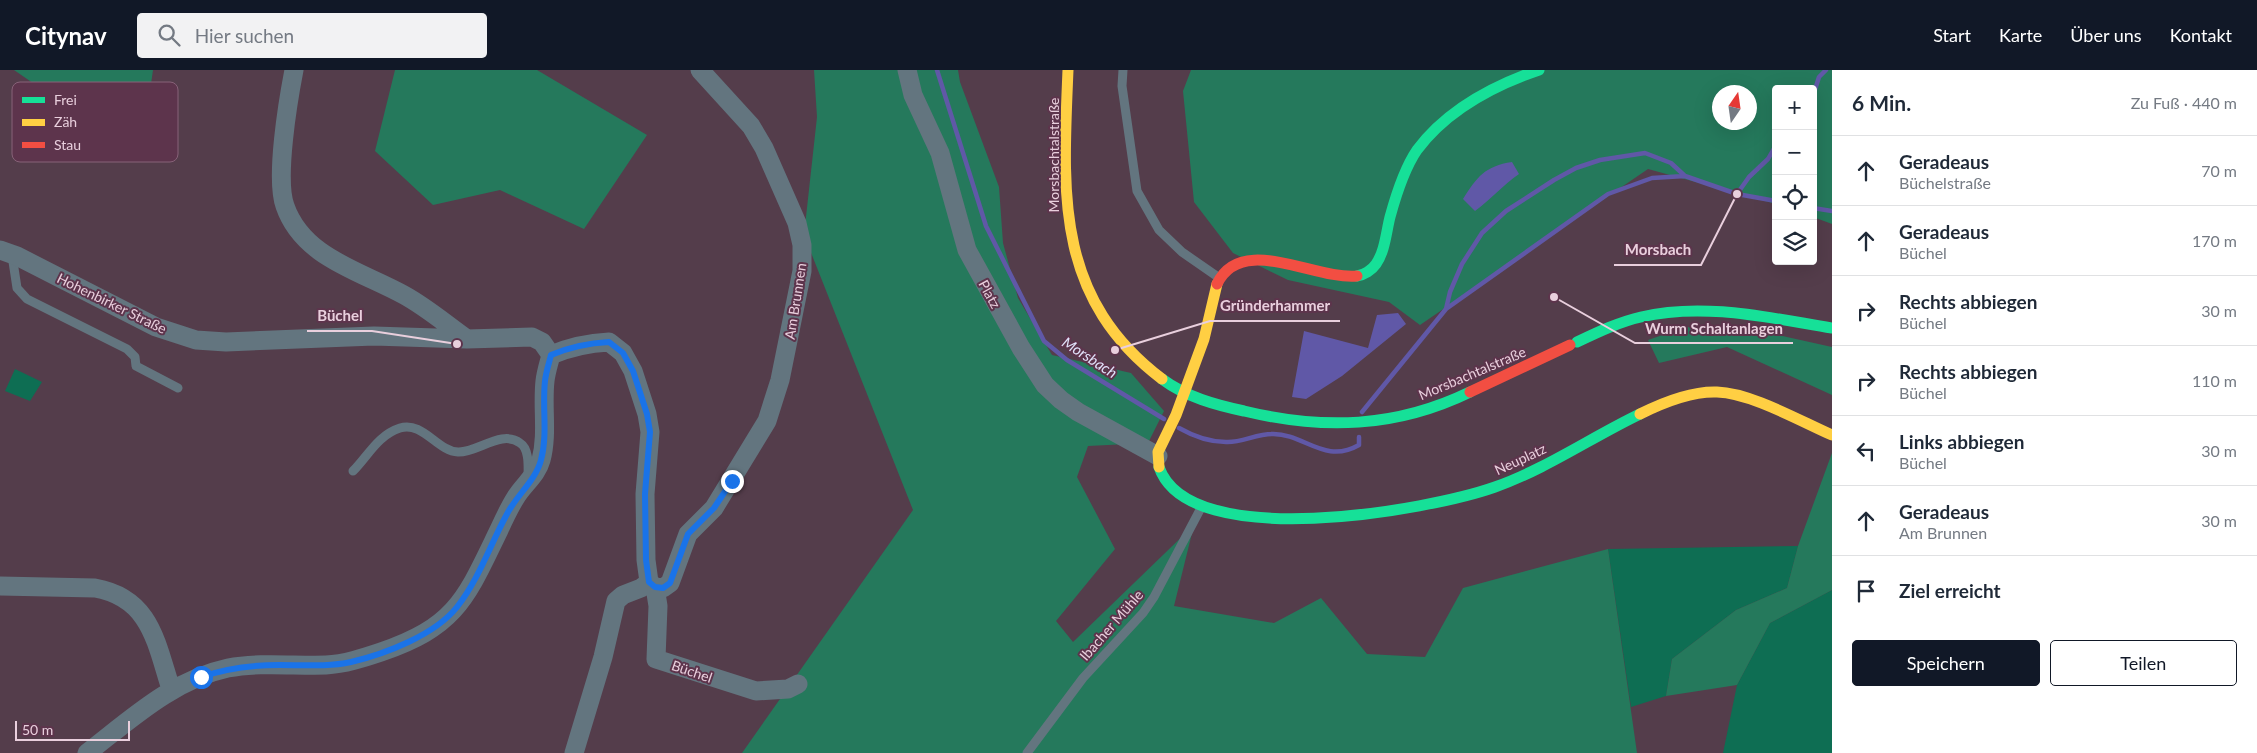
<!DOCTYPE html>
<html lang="de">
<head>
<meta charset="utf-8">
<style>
  :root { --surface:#fff; --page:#f2f2f3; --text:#1f2937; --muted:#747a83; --line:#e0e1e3; --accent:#111827 }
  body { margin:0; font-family:Lato,sans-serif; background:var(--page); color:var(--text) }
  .controls { position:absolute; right:15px; top:15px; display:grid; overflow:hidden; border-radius:5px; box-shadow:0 5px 20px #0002 }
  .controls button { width:45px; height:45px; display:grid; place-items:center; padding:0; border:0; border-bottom:1px solid var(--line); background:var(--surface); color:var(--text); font:25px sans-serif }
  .compass { position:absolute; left:1712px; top:15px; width:45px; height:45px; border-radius:50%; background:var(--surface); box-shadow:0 5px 20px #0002; rotate:13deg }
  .scale { position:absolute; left:15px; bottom:12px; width:115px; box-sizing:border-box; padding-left:5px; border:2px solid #e9cfdd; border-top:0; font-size:14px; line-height:18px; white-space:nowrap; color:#e9cfdd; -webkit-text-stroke:4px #5d344c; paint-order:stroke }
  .stop { position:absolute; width:15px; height:15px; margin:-11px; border:4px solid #1a73e8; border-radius:50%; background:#fff }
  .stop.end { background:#1a73e8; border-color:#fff; box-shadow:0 1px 5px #0008 }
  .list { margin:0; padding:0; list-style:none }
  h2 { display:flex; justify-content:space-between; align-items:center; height:65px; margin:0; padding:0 20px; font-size:21px }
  h2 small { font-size:16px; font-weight:400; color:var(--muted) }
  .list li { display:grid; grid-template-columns:32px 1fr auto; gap:15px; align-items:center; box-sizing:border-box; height:70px; padding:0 20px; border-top:1px solid var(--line) }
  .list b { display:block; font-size:19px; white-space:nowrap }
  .list p { margin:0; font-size:16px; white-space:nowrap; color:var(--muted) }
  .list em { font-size:16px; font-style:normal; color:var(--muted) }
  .actions { display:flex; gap:10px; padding:15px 20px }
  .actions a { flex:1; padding:11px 0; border:1px solid var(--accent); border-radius:5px; text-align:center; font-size:18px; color:var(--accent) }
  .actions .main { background:var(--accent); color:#fff }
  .icon { flex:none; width:28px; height:28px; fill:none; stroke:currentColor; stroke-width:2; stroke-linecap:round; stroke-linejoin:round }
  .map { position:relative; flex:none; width:1832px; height:683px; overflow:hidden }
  header { display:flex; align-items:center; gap:30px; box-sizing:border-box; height:70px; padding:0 25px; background:var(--accent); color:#fff }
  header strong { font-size:24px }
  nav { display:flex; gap:28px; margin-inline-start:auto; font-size:18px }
  .search { width:350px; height:45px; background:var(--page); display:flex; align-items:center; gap:12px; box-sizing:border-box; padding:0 18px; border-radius:5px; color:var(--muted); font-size:19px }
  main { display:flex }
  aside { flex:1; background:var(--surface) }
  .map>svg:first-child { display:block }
</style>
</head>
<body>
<header>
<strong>Citynav</strong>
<div class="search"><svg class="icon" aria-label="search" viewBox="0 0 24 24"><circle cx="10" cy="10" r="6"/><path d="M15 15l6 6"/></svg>Hier suchen</div>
<nav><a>Start</a><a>Karte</a><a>Über uns</a><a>Kontakt</a></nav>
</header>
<main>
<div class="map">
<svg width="1832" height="683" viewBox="0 0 1832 683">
  <rect width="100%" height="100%" fill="#543d4b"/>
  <!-- green -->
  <path fill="#0e6e53" d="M15,299L42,312L30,331L5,321Z
    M1798,476L1787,518L1736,540L1672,589L1666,626L1631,637L1608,479Z
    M1832,520V683H1723L1737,615L1770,553Z"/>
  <!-- forest -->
  <path fill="#25795c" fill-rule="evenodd" d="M14,0H153L148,35L111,20L59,31Z
    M395,0H537L647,65L584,159L500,120L433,135L375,81Z
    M814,0H958L960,12L999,117L1003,173L1018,228L1052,285L1131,303L1164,341L1148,373L1088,376L1077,407L1115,479L1056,551L1073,572L1194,455L1174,536L1274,553L1321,528L1367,584L1425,587L1463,518L1608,479L1637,683H742L913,440L804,165L817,47Z
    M1191,0H1832V154L1813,147V19H1776V134L1648,99L1420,255L1389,232L1288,210L1233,183L1194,132L1183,21ZM1720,22H1750V52H1720Z
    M1686,257L1778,265L1832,277V325L1727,277L1659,293L1648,270Z
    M1832,383V520L1770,553L1737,615L1666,626L1672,589L1736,540L1787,518L1798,476Z"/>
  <!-- water -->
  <path fill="#6058a7" d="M1512,92L1519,104C1503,115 1491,129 1475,141L1463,129C1477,107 1485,96 1512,92Z
    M1398,243L1406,254L1342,306L1306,329L1292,327L1304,261L1368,278L1377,245Z"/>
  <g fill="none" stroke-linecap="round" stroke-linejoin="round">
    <!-- stream -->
    <path stroke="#6058a7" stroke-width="4.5" d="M937,0L986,156L1044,271L1067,290L1164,349
      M1813,26L1819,7L1826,0
      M1737,124L1749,107L1768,89L1776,75
      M1813,138L1832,141
      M1446,239L1450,222L1462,194L1482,163L1506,141L1554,110L1576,98L1600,90L1645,83L1671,93L1685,106
      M1362,342L1446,239L1608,124L1652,108L1685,106L1737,124L1776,131
      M1179,358C1193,366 1210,372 1226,372C1241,373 1256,364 1272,364C1304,363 1324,395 1359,375V367"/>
    <!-- lane -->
    <path stroke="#63757f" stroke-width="9" d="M1123,0L1122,16L1137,121L1159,160L1182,182L1218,207
      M12,185L17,218L27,229L127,279L135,287L136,296L178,318
      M353,401C368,386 378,365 400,358C423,351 437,381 458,382C477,383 502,359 520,373C530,379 528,398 528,409
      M1027,683L1083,608L1143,543L1154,527L1202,436"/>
    <!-- street -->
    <path stroke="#63757f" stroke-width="19" d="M294,0C288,31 275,109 285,136C303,188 361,201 404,225C426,237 446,254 467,269
      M907,0L913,25L940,83L967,180L1021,278L1045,315L1061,330L1078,342L1158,386
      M0,180L17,186L156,257L196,270L226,272L374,266L467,269L532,267L542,272L551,285C549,293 546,302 545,311C542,337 548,364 541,390C537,405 524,414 516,427C509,438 504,449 499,460C466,528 457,556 381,582C363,588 345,594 326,595C294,596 259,592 228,598C172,610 130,650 87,683
      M551,285C570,277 588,273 609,272L623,283L633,301L647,344L650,362L645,424L646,490L649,512L655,517L663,518L670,513L688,464L714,438L767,351L780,310L802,201V175L797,153L764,78L751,56L700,0
      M0,516L95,518C151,528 156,573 171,619
      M655,517L658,536L656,589L756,621L788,619L798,614
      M574,683L603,587L616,531L623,525L641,518L649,512"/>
    <!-- fast -->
    <path stroke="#16e098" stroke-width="11" d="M1357,206C1364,205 1372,200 1376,194C1385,181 1386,163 1390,147C1396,125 1404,99 1417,80C1447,40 1492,16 1539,0
      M1577,272C1598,262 1619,252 1641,247C1704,232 1770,248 1832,258
      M1162,309C1186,327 1216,335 1244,341C1323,360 1396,358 1470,322
      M1159,397C1189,484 1430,440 1495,417C1546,399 1592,367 1640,344"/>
    <!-- slow -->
    <path stroke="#ffcf43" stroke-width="11" d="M1068,0C1063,122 1054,227 1162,309
      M1640,344C1664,332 1691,321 1717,322C1751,323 1800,351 1832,365
      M1159,397L1158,382L1176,345L1204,269L1217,214"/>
    <!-- jam -->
    <path stroke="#f24e42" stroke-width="11" d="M1217,214C1241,163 1314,210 1357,206
      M1470,322L1570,275"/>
  </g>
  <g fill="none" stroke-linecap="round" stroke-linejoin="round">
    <!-- route -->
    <path stroke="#1a73e8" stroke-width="6" d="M201,607C227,598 252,595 279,595C303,595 328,597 351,592C385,584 435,565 457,537C479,509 490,475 507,444C516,426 536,410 541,390C548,364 542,337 545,311C546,302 549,293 551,285C570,277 588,273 609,272L623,283L633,301L647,344L650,362L645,424L646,490L649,512L655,517L663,518L670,513L688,464L714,438L732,411"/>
  </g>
  <g text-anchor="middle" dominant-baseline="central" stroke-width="4" stroke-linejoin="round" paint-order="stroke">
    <!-- street labels -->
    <g font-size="14" fill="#e9cfdd" stroke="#5d344c">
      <text transform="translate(1053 85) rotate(-90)">Morsbachtalstraße</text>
      <text transform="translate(990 224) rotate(61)">Platz</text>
      <text transform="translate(795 231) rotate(-81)">Am Brunnen</text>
      <text transform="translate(112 233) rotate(26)">Hohenbirker Straße</text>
      <text transform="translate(1472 303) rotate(-23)">Morsbachtalstraße</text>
      <text transform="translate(1520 389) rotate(-25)">Neuplatz</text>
      <text transform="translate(1111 555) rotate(-49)">Ibacher Mühle</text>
      <text transform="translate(692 601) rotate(19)">Büchel</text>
    </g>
    <!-- water labels -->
    <g font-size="15" font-style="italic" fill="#e0e1f9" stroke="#5d344c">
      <text transform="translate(1090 287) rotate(33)">Morsbach</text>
    </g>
  </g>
  <!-- legend -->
  <rect x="12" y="12" width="166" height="80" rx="8" fill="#5d344c" stroke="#876278" stroke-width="1"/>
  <rect x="22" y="27" width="23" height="6" fill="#16e098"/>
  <rect x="22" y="49" width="23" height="7" fill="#ffcf43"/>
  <rect x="22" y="72" width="23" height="6" fill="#f24e42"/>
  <g font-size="14" fill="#e9cfdd">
    <text x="54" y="35">Frei</text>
    <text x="54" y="57">Zäh</text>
    <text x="54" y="80">Stau</text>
  </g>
  <!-- callouts -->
  <path fill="none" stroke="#e9cfdd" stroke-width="2" d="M1737 124L1701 195H1614M1115 280L1210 251H1340M457 274L372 261H307M1554 227L1635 273H1793"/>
  <g fill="#e9cfdd" stroke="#5d344c" stroke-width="2">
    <circle cx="1737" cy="124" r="5"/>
    <circle cx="1115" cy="280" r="5"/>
    <circle cx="457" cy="274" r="5"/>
    <circle cx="1554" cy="227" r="5"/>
  </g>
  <g font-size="15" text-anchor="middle" font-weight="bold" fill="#e9cfdd" stroke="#5d344c" stroke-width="4" stroke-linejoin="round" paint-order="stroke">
    <text x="1658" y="185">Morsbach</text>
    <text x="1275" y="241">Gründerhammer</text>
    <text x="340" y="251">Büchel</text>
    <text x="1714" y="264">Wurm Schaltanlagen</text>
  </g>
</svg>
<div class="controls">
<button>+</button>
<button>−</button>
<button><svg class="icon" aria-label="locate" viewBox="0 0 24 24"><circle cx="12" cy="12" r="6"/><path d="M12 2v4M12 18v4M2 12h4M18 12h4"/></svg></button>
<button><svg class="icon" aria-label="layers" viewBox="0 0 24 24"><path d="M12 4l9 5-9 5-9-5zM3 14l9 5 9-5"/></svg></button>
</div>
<svg class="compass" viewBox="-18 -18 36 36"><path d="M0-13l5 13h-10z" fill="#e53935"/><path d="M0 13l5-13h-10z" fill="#747a83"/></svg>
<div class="scale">50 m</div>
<div class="stop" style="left:201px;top:607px"></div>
<div class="stop end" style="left:732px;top:411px"></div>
</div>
<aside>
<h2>6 Min.<small>Zu Fuß · 440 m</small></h2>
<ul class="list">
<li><svg class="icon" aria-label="ahead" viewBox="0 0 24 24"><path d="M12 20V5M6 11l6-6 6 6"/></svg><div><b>Geradeaus</b><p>Büchelstraße</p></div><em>70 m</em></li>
<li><svg class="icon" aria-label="ahead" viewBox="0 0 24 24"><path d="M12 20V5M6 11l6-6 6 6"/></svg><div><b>Geradeaus</b><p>Büchel</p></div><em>170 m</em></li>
<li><svg class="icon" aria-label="right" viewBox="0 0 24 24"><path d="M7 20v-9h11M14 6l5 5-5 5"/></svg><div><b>Rechts abbiegen</b><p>Büchel</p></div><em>30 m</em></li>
<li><svg class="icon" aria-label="right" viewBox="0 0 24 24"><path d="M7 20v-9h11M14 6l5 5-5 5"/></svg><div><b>Rechts abbiegen</b><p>Büchel</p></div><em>110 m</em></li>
<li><svg class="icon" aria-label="left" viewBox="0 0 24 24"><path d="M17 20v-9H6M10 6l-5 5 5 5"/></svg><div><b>Links abbiegen</b><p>Büchel</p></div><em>30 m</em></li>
<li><svg class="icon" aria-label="ahead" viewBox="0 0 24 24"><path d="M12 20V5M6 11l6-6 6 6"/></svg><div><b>Geradeaus</b><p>Am Brunnen</p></div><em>30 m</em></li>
<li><svg class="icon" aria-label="arrive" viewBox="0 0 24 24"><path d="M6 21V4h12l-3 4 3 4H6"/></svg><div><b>Ziel erreicht</b></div></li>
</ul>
<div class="actions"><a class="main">Speichern</a><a>Teilen</a></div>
</aside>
</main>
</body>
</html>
